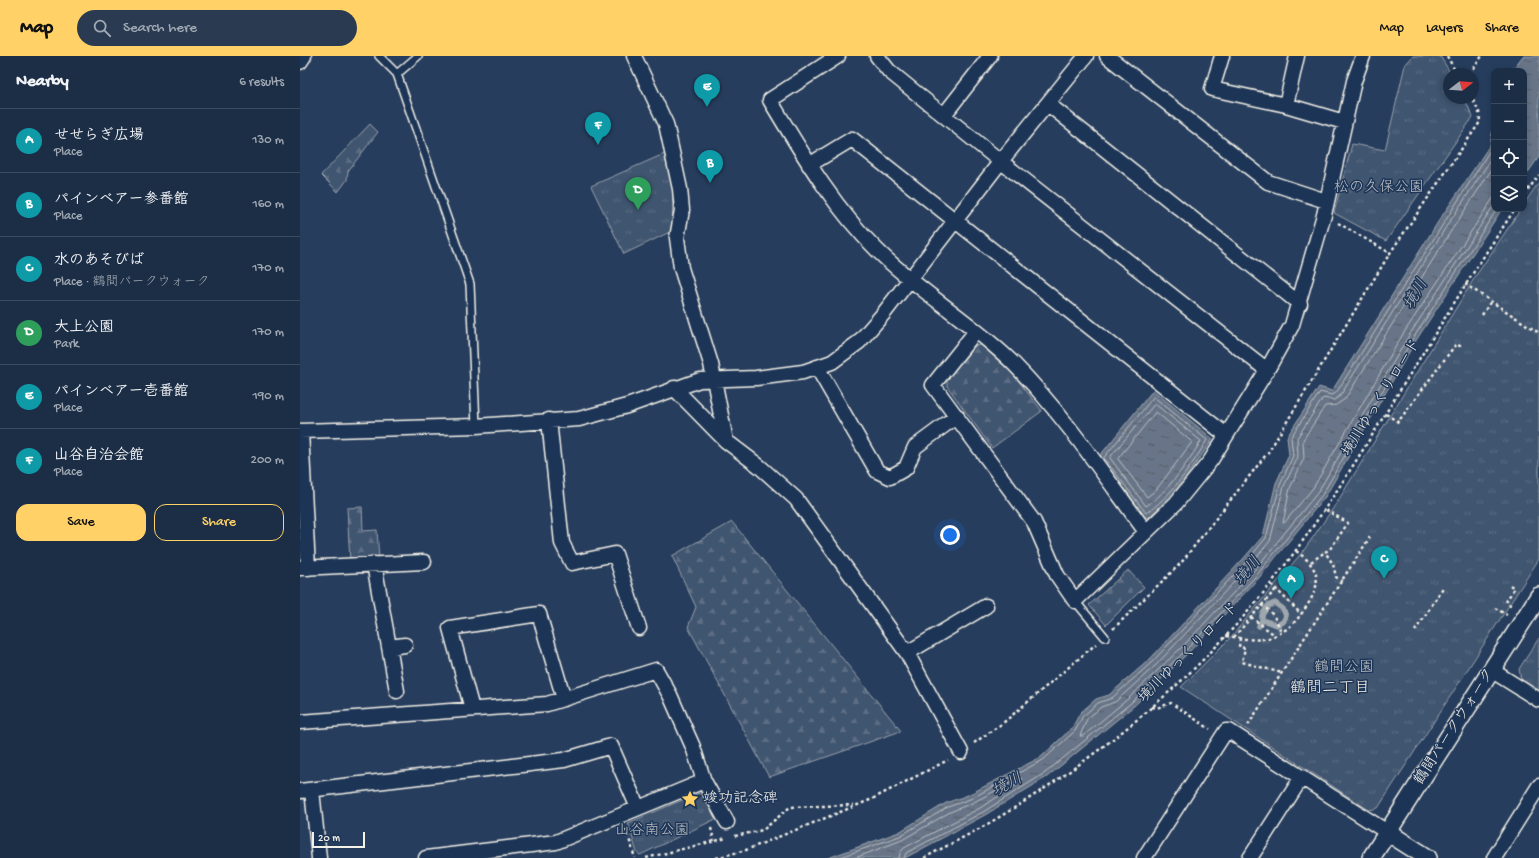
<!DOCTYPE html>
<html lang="en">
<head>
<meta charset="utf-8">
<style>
  :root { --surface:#1c2e46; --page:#293a51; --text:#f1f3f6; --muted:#a0a8b3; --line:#3a4a5f; --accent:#ffd166 }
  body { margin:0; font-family:"Gochi Hand","Klee One",sans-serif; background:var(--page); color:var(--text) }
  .controls { position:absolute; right:12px; top:12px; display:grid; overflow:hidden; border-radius:8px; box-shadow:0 2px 6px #0003 }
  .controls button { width:36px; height:36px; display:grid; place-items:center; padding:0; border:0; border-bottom:1px solid var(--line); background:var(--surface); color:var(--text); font:20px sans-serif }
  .compass { position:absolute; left:1143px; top:12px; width:36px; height:36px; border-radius:50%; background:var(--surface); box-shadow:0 2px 6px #0003; rotate:73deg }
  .scale { position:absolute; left:12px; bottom:10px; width:53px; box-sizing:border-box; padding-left:4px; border:2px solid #f4f1e8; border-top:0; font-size:11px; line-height:14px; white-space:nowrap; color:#f4f1e8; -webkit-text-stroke:3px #1d3557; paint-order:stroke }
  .you { position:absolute; left:650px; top:479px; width:14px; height:14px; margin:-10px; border:3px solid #fff; border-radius:50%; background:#1a73e8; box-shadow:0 0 0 6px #1a73e833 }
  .badge { display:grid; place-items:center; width:26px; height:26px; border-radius:50%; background:var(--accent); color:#fff; font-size:13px; font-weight:700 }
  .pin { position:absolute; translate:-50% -33px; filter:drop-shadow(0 1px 2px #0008) }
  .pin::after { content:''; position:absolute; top:21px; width:14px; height:12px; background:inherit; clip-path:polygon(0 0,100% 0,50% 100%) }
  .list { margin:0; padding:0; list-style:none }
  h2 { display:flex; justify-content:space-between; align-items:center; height:52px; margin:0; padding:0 16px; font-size:17px }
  h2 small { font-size:13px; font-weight:400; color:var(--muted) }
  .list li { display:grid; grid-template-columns:26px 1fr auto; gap:12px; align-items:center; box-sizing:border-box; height:64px; padding:0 16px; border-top:1px solid var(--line) }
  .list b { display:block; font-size:15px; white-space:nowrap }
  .list p { margin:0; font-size:13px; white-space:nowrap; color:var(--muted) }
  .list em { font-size:13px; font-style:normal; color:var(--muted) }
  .actions { display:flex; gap:8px; padding:12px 16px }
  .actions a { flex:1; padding:9px 0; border:1px solid var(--accent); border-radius:12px; text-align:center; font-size:14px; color:var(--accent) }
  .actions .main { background:var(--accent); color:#111 }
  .icon { flex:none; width:22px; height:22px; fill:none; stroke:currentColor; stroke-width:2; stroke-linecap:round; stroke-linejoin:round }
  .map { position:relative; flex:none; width:1239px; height:802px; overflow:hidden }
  header { display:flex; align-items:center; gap:24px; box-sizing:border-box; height:56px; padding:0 20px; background:var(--accent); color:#111 }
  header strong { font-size:19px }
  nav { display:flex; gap:22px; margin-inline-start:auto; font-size:14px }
  .search { width:280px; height:36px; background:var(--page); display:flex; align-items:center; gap:10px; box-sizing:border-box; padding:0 14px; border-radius:22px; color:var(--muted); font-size:15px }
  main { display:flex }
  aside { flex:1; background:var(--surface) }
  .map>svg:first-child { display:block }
</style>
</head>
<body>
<header>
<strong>Map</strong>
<div class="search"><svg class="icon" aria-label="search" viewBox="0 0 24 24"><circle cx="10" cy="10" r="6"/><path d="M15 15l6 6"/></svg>Search here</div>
<nav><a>Map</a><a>Layers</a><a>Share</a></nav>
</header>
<main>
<aside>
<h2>Nearby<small>6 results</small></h2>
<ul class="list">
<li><span class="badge" style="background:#0f9aa8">A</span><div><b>せせらぎ広場</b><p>Place</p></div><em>130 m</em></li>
<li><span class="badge" style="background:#0f9aa8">B</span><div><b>パインベアー参番館</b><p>Place</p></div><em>160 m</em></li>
<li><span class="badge" style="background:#0f9aa8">C</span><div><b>水のあそびば</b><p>Place · 鶴間パークウォーク</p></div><em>170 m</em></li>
<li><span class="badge" style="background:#2e9e5b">D</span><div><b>大上公園</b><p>Park</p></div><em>170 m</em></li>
<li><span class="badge" style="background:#0f9aa8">E</span><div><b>パインベアー壱番館</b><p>Place</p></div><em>190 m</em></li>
<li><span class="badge" style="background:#0f9aa8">F</span><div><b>山谷自治会館</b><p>Place</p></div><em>200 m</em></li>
</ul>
<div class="actions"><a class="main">Save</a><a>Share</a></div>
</aside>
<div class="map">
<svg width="1239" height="802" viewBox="0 0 1239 802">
  <defs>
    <pattern id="forest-firs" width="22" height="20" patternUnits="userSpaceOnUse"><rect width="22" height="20" fill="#40546f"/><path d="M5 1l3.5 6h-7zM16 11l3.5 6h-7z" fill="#5c6d84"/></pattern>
    <pattern id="park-tufts" width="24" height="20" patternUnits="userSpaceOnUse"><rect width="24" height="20" fill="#40546f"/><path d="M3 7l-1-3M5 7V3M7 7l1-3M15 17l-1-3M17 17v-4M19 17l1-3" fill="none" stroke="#5c6d84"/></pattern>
    <pattern id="water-ripples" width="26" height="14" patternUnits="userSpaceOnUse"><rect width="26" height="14" fill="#677588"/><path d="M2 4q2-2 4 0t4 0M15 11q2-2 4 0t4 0" fill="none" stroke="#585e67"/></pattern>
  </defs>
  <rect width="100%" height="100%" fill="#263d5d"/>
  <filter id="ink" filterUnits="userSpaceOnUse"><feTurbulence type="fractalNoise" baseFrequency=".025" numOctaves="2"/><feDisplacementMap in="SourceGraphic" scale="8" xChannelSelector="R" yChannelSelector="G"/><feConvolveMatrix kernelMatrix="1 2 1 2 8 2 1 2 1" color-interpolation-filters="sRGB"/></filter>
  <g filter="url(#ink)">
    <!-- forest -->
    <path fill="url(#forest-firs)" stroke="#9aa2ac" d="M70,68L78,76L48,115L47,124L38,136L21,119Z
      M681,289L712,317L742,355L692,392L647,330V323L675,290Z
      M62,451L63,475L77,474L79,503L50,505L47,452Z
      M432,466L601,675L469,721L388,571L396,551L372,500Z
      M828,514L844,531L806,569L789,549Z"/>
    <!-- park -->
    <path fill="url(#park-tufts)" stroke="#9aa2ac" d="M1113,0H1140L1151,18H1149V42H1164L1173,61L1086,185L1034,157L1052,88L1085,94L1105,9Z
      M364,98L373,133L372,175L324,198L291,130Z
      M1239,126V503L1078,752L1069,754L881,631L929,583L1004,494L1036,448L1175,221L1221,153H1224V148Z
      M1239,582V635L1221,624L1219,613Z
      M399,737L406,739L418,762L340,799L337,797L328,767Z"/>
    <!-- water -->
    <path fill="url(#water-ripples)" stroke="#9fa7ae" d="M1223,0H1239V101L1224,122V15H1211Z
      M1194,67V153H1202L1115,286L1025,441L958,523L889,596L835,649L747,721L685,759L605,802H528L599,776L646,747L668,739L741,701L772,672L780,657L796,643L809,639L850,603L944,502L963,480L976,427L989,399L987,381L1019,331L1032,335L1138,166L1190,89Z
      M853,334L913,383C894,411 874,438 848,462L842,461L798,402Z"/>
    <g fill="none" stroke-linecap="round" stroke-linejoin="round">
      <!-- shore -->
      <path stroke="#bcbfc2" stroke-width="1" d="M1194,99L1146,171L1040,340L1034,344L1023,342L997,382L998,401L984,430L970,485L951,508L856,609L815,646L801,651L787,663L780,680H783L829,642L883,590L952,517L1018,436L1108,281L1194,149
        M1194,110L1151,175L1045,343L1036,349L1025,350L1003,384L1004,402L990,432L983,467L985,466L1013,432L1103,278L1194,141
        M854,341L907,384C894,407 868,444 846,457L804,402Z
        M855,348L901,385C889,405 866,438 846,450L810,402Z
        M856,356L892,386L856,434L847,441L818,403Z
        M538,802L600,780L648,751L670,743L743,704L775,675L783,660L798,647L812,642L852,606L947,505L966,482L980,429L993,400L991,381L1020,336L1032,339L1036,337L1194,88
        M555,802L602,784L650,756L672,747L720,722L722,723L721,726L680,752L604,792L600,797L599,802
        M604,802L606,797L683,756L745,717L832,646L886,594L955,521L1022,439L1112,284L1197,153"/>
      <!-- stream -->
      <path stroke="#9fa7ae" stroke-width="5.5" d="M959,570L962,564V559L968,550L975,547L983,553L986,560L983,566L977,569L962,564"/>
      <!-- service casing -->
      <g stroke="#f4f1e8" stroke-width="10">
        <path id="service" d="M79,0L97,18L170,228L176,370
          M97,18L118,0
          M775,545L805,581"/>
      </g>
      <!-- minor casing -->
      <g stroke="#f4f1e8" stroke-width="17">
        <path id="minor" d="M334,0L366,68L380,133L382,154L377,182L381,212L411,308L426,385
          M538,0L470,44C502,97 533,151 577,194C619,236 672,266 714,308C764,359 804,419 846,476
          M577,0L589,15L690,97L967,314
          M807,0L968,126L1026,145
          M922,0L912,33L986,49L1044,66
          M0,6L4,0
          M748,48L1000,248
          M986,49L997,0
          M644,59L690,0
          M509,109L552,83L926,379
          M676,275L633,329L734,466L757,519L775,545L876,447L911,404L967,314L992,269L1024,159L1054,25L1063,0
          M517,311L577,415L590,421L606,412L615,391L657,360
          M374,332L426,385L459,410L496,443L607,597L661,696
          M249,364L262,487L272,507L315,498L339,572
          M0,375L176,370L279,363L327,350L400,324L456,322L503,316L532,306L559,286L584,257L701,105L786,0
          M1,375L8,512
          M74,508L97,635
          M0,512L124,506
          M89,591L105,589
          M607,597L686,550
          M1191,614L1239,644
          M172,653L150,572L239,558L264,643
          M0,666L247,648L356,614L370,639L393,691L404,725L427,766
          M12,734L19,802
          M0,735L264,704L311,690L338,752
          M126,802L256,786L404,725
          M844,802L926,675H929L1087,776
          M950,802L1002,721
          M1194,802L1239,730"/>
      </g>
      <!-- tertiary casing -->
      <g stroke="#f4f1e8" stroke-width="20">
        <path id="tertiary" d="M1087,776L1128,802
          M1071,802L1239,540"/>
      </g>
      <!-- path -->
      <path stroke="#f4f1e8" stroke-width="2.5" stroke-dasharray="3 3" stroke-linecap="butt" d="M1147,0L1157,18
        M1170,18L1182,0
        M1224,139L1239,119
        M1038,167L1090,197
        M1165,228L1239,277
        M1182,259L1191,245
        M1086,358L1098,366L1156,288L1162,291
        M1026,454L1048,467L1030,493L1025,496L1033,508L1036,521L1042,525
        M1011,506L1025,496
        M971,528L1001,558
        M1210,529L1214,532L1206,546L1213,551
        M961,549C973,556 977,564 981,577
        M1195,552L1207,559
        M951,561L972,577L974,580
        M813,573L881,507L969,395L1090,197L1180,66L1179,56L1172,42
        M1115,575L1144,530
        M926,580C943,582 958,587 974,580C988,574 996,566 1004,554C1022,529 1022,513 996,495
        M934,581L976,533
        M940,582L939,591L945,592L942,606L982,617
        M852,651L857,652L871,647L910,673
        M948,669L1070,481
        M674,687L703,667L796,588
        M411,772L414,785
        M326,773L335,802
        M435,780L463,774L490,751L553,749
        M346,802L427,782
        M416,802L446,794L570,744L648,704
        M624,802C646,790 669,779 691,766C777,715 858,653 926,580C994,507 1045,423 1097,339C1136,276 1174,214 1215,153"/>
      <!-- service -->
      <use href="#service" stroke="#1d3557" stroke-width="7"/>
      <!-- minor -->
      <use href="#minor" stroke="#1d3557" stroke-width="14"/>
      <!-- tertiary -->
      <use href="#tertiary" stroke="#1d3557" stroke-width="17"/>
    </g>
  </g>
  <!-- icons -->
  <defs>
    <g id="sight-bare" transform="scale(1.38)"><path d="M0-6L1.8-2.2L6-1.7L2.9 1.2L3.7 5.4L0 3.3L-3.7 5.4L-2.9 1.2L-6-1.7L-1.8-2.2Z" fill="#ffd166" stroke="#1d3557" stroke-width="2.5" paint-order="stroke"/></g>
  </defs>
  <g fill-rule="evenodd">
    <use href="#sight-bare" x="390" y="743"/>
  </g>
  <g text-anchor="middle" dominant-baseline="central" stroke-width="3" stroke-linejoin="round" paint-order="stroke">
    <!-- park labels -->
    <g font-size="15" fill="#bec2c4" stroke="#1d3557">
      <text x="1079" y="132">松の久保公園</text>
      <text x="1044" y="612">鶴間公園</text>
      <text x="352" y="775">山谷南公園</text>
    </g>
    <!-- street labels -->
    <g font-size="15" fill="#f4f1e8" stroke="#1d3557">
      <text transform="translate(1082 342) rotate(-58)">境川ゆっくりロード</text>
      <text transform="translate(889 597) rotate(-45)">境川ゆっくりロード</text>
      <text transform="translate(1155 671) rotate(-57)">鶴間パークウォーク</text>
    </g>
    <!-- poi labels -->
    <g font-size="15" fill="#f4f1e8" stroke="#1d3557" text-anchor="start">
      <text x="403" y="743">竣功記念碑</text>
    </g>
    <!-- water labels -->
    <g font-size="16" font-style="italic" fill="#bcbfc2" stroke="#1d3557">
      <text transform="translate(1117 239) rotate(-60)">境川</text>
      <text transform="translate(949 516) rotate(-51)">境川</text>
      <text transform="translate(708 730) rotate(-29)">境川</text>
    </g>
    <!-- neighbourhood labels -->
    <g font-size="16" fill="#f4f1e8" stroke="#1d3557">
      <text x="1030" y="633">鶴間二丁目</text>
    </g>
  </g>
</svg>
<div class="controls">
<button>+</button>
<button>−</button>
<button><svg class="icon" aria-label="locate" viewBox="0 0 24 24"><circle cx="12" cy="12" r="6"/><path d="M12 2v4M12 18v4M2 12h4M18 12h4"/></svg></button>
<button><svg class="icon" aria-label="layers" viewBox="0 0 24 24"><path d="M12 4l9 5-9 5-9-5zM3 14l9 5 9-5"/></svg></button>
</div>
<svg class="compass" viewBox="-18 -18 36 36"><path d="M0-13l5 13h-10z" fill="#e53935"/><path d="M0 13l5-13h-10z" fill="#a0a8b3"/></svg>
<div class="scale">20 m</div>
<div class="you"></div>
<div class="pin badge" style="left:991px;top:543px;background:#0f9aa8">A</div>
<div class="pin badge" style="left:410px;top:127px;background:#0f9aa8">B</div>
<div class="pin badge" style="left:1084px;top:523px;background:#0f9aa8">C</div>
<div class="pin badge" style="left:338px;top:154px;background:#2e9e5b">D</div>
<div class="pin badge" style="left:407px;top:51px;background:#0f9aa8">E</div>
<div class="pin badge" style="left:298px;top:89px;background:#0f9aa8">F</div>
</div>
</main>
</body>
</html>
